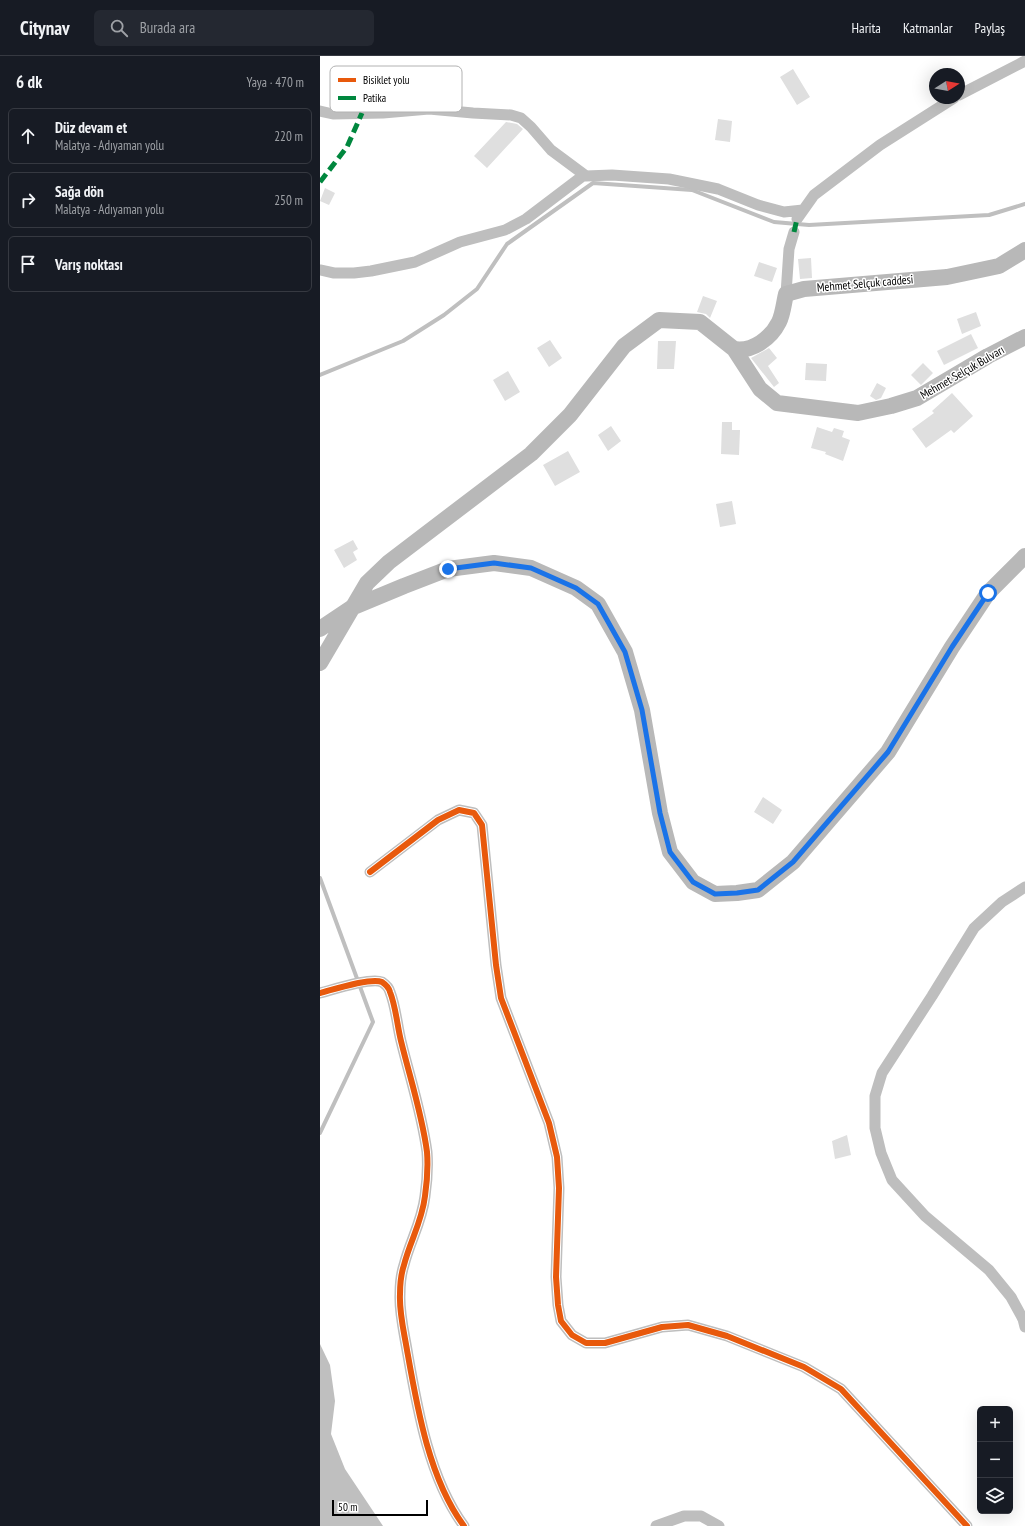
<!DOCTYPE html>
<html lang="tr">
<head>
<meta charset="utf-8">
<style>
  :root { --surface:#171b24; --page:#242831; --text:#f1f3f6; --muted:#9ea1a6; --line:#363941 }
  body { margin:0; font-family:"PT Sans Narrow",sans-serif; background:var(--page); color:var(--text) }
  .controls { position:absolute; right:12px; bottom:12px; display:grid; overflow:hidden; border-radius:6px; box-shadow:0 4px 16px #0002 }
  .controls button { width:36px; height:36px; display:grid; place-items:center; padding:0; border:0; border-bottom:1px solid var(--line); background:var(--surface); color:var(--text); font:20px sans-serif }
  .compass { position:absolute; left:609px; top:12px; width:36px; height:36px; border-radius:50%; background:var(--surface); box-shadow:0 4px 16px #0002; rotate:79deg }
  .scale { position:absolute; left:12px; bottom:10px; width:96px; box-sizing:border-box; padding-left:4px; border:2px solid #000; border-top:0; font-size:11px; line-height:14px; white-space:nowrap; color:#000; -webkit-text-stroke:3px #fff; paint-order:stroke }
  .stop { position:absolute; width:12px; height:12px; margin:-9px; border:3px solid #1a73e8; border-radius:50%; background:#fff }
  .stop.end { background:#1a73e8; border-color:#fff; box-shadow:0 1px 4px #0008 }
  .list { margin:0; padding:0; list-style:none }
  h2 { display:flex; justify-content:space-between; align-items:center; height:52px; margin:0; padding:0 16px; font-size:17px }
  h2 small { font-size:13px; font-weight:400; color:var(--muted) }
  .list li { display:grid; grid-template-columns:26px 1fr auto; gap:12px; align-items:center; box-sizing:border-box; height:56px; margin:0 8px 8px; padding:0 8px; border:1px solid var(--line); border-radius:6px }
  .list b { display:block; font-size:15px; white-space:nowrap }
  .list p { margin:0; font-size:13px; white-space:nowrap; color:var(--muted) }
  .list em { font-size:13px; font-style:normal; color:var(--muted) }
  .icon { flex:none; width:22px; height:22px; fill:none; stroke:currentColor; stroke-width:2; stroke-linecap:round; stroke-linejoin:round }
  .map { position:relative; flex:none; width:705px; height:1470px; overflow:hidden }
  header { display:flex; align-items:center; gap:24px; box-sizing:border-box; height:56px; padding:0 20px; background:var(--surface); border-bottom:1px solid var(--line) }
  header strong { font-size:19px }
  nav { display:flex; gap:22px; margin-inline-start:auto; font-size:14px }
  .search { width:280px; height:36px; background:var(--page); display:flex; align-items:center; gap:10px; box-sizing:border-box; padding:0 14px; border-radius:6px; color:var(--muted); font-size:15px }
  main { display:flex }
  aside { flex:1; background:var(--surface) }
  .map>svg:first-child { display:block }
</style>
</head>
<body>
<header>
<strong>Citynav</strong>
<div class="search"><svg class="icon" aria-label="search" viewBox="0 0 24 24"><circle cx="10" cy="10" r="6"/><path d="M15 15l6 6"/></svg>Burada ara</div>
<nav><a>Harita</a><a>Katmanlar</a><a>Paylaş</a></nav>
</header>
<main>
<aside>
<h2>6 dk<small>Yaya · 470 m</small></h2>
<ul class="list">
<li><svg class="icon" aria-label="ahead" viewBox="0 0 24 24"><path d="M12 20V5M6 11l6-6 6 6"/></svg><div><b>Düz devam et</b><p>Malatya - Adıyaman yolu</p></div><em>220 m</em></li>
<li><svg class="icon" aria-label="right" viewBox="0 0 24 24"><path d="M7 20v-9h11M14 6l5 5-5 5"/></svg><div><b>Sağa dön</b><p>Malatya - Adıyaman yolu</p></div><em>250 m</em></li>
<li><svg class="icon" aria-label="arrive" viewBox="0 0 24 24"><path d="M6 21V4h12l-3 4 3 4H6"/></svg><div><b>Varış noktası</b></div></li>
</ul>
</aside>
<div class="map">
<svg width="705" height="1470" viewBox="0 0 705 1470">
  <rect width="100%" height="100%" fill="#fff"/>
  <!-- water -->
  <path fill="#bfbfbf" d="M0,1288L10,1309L15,1345L11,1378L25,1413L63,1470H0Z"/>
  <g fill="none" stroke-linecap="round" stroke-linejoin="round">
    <!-- stream -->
    <path stroke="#bfbfbf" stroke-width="4" d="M0,319L83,285L124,259L157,233L187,188L273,127L372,134L454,166L489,169L669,159L705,148
      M0,822L53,966L0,1077"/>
  </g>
  <!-- building -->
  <path fill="#dfdfdf" d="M473,13L490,41L477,49L460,21Z
    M398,63L412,65L410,86L395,84Z
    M186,66L197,68L203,73L167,112L154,100Z
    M5,132L15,137L9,149L0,145Z
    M491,202L492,222L480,223L478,203Z
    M439,206L457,212L452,226L434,220Z
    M383,240L397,245L390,262L386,258L377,256Z
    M656,256L661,270L642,278L637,263Z
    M651,278L658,292L624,309L617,295Z
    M230,284L242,302L229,311L217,292Z
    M338,285H356L354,313H337Z
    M449,292L457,302L448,310L459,327L454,331L431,302Z
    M486,307L507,308L506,325L485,324Z
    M603,307L613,317L601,329L591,319Z
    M188,315L200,336L185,345L173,324Z
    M557,327L566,332L561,342L556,344L550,340Z
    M632,337L653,360L634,377L631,374L606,392L592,373L614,357L612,355Z
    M402,366H412V374H420L419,399L401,398Z
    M291,370L301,385L288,395L278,379Z
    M497,371L512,376L514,372L524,375L522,381L530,384L523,405L505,398L506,396L491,392Z
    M248,395L260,416L235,430L223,409Z
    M412,445L416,468L400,471L396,448Z
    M33,484L38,493L33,496L37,504L24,512L14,494Z
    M443,741L462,754L453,768L434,756Z
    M527,1079L531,1099L515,1103L512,1085Z"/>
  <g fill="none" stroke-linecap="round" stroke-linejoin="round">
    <!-- street -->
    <path stroke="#bebebe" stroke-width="11" d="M639,39L705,5
      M0,55L13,58L63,57L109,53L153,57L191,59L201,62L211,71L231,94L266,120L292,119L349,123L398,133L438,149L464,156L483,154
      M477,163L494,139L560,89L634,42
      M0,214L14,217H34L51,215L95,206L140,186L185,174L206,163L264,119
      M466,238L469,193L474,176
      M50,816L118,764L139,754L154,757L162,769L176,909L181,942L229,1067L237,1101L239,1132L236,1221L238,1249L241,1265L252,1279L266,1287H285L342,1271L368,1269L407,1280L484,1311L521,1333L647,1470
      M705,831L682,846L654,872L612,940L562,1017L555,1040V1072L561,1097L572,1124L605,1160L669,1214L691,1241L703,1263L705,1271
      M0,937C12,934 51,921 62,926C65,928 69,932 70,936C76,951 77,969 81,985C90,1022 102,1058 107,1096C108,1109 107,1126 105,1140C102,1166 90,1185 84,1209C81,1218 80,1229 80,1238C79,1256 84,1276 87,1294C97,1351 109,1423 144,1470
      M336,1470L364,1460H381L399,1470"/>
    <!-- secondary -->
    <path stroke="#b8b8b8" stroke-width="16" d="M414,293C433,296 451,282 459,266C463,258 464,246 466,238L484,233L627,221L679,210L705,194
      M0,573L31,552L84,530L128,513L174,507L211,512L256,532L278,548L305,596L322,654L340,757L350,796L373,826L395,838L417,837L438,834L473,806L568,696L632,591L668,537L705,500
      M0,607L47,527L69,506L211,398L250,359L304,290L339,264L380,266L414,293L440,333L457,347L538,357L571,350L597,342L668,300L705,281"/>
    <!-- quiet -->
    <path stroke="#00873e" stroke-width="5" stroke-dasharray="10 5" stroke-linecap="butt" d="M0,126L27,91L42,57
      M474,176L477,163"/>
    <!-- cycleway casing -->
    <g stroke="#fff" stroke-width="8">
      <path id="cycleway" d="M50,816L118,764L139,754L154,757L162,769L176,909L181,942L229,1067L237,1101L239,1132L236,1221L238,1249L241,1265L252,1279L266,1287H285L342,1271L368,1269L407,1280L484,1311L521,1333L647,1470
        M0,937C12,934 51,921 62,926C65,928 69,932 70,936C76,951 77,969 81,985C90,1022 102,1058 107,1096C108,1109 107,1126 105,1140C102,1166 90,1185 84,1209C81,1218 80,1229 80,1238C79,1256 84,1276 87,1294C97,1351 109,1423 144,1470"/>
    </g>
    <!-- cycleway -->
    <use href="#cycleway" stroke="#e8590c" stroke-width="6"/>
  </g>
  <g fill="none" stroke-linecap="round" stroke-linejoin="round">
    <!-- route -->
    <path stroke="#1a73e8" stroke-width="5" d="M128,513L174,507L211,512L256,532L278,548L305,596L322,654L340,757L350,796L373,826L395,838L417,837L438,834L473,806L568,696L632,591L668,537"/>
  </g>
  <g text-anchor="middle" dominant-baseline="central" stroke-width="3" stroke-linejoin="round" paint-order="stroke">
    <!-- street labels -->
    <g font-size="12" fill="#000" stroke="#fff">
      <text transform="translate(545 227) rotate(-5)">Mehmet Selçuk caddesi</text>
      <text transform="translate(642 316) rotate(-30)">Mehmet Selçuk Bulvarı</text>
    </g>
  </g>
  <!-- legend -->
  <rect x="10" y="10" width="132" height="46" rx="6" fill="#fff" stroke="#b2b2b2" stroke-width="1"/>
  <rect x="18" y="22" width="18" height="4" fill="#e8590c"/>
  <rect x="18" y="40" width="18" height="4" fill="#00873e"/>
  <g font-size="11" fill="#000">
    <text x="43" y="28">Bisiklet yolu</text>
    <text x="43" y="46">Patika</text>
  </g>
</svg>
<div class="controls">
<button>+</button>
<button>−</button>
<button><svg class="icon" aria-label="layers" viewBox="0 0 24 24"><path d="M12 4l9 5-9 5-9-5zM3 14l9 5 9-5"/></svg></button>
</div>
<svg class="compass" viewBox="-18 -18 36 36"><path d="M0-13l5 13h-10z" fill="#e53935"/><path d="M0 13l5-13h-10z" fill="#9ea1a6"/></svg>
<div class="scale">50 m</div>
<div class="stop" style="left:668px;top:537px"></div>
<div class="stop end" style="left:128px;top:513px"></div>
</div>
</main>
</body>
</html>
